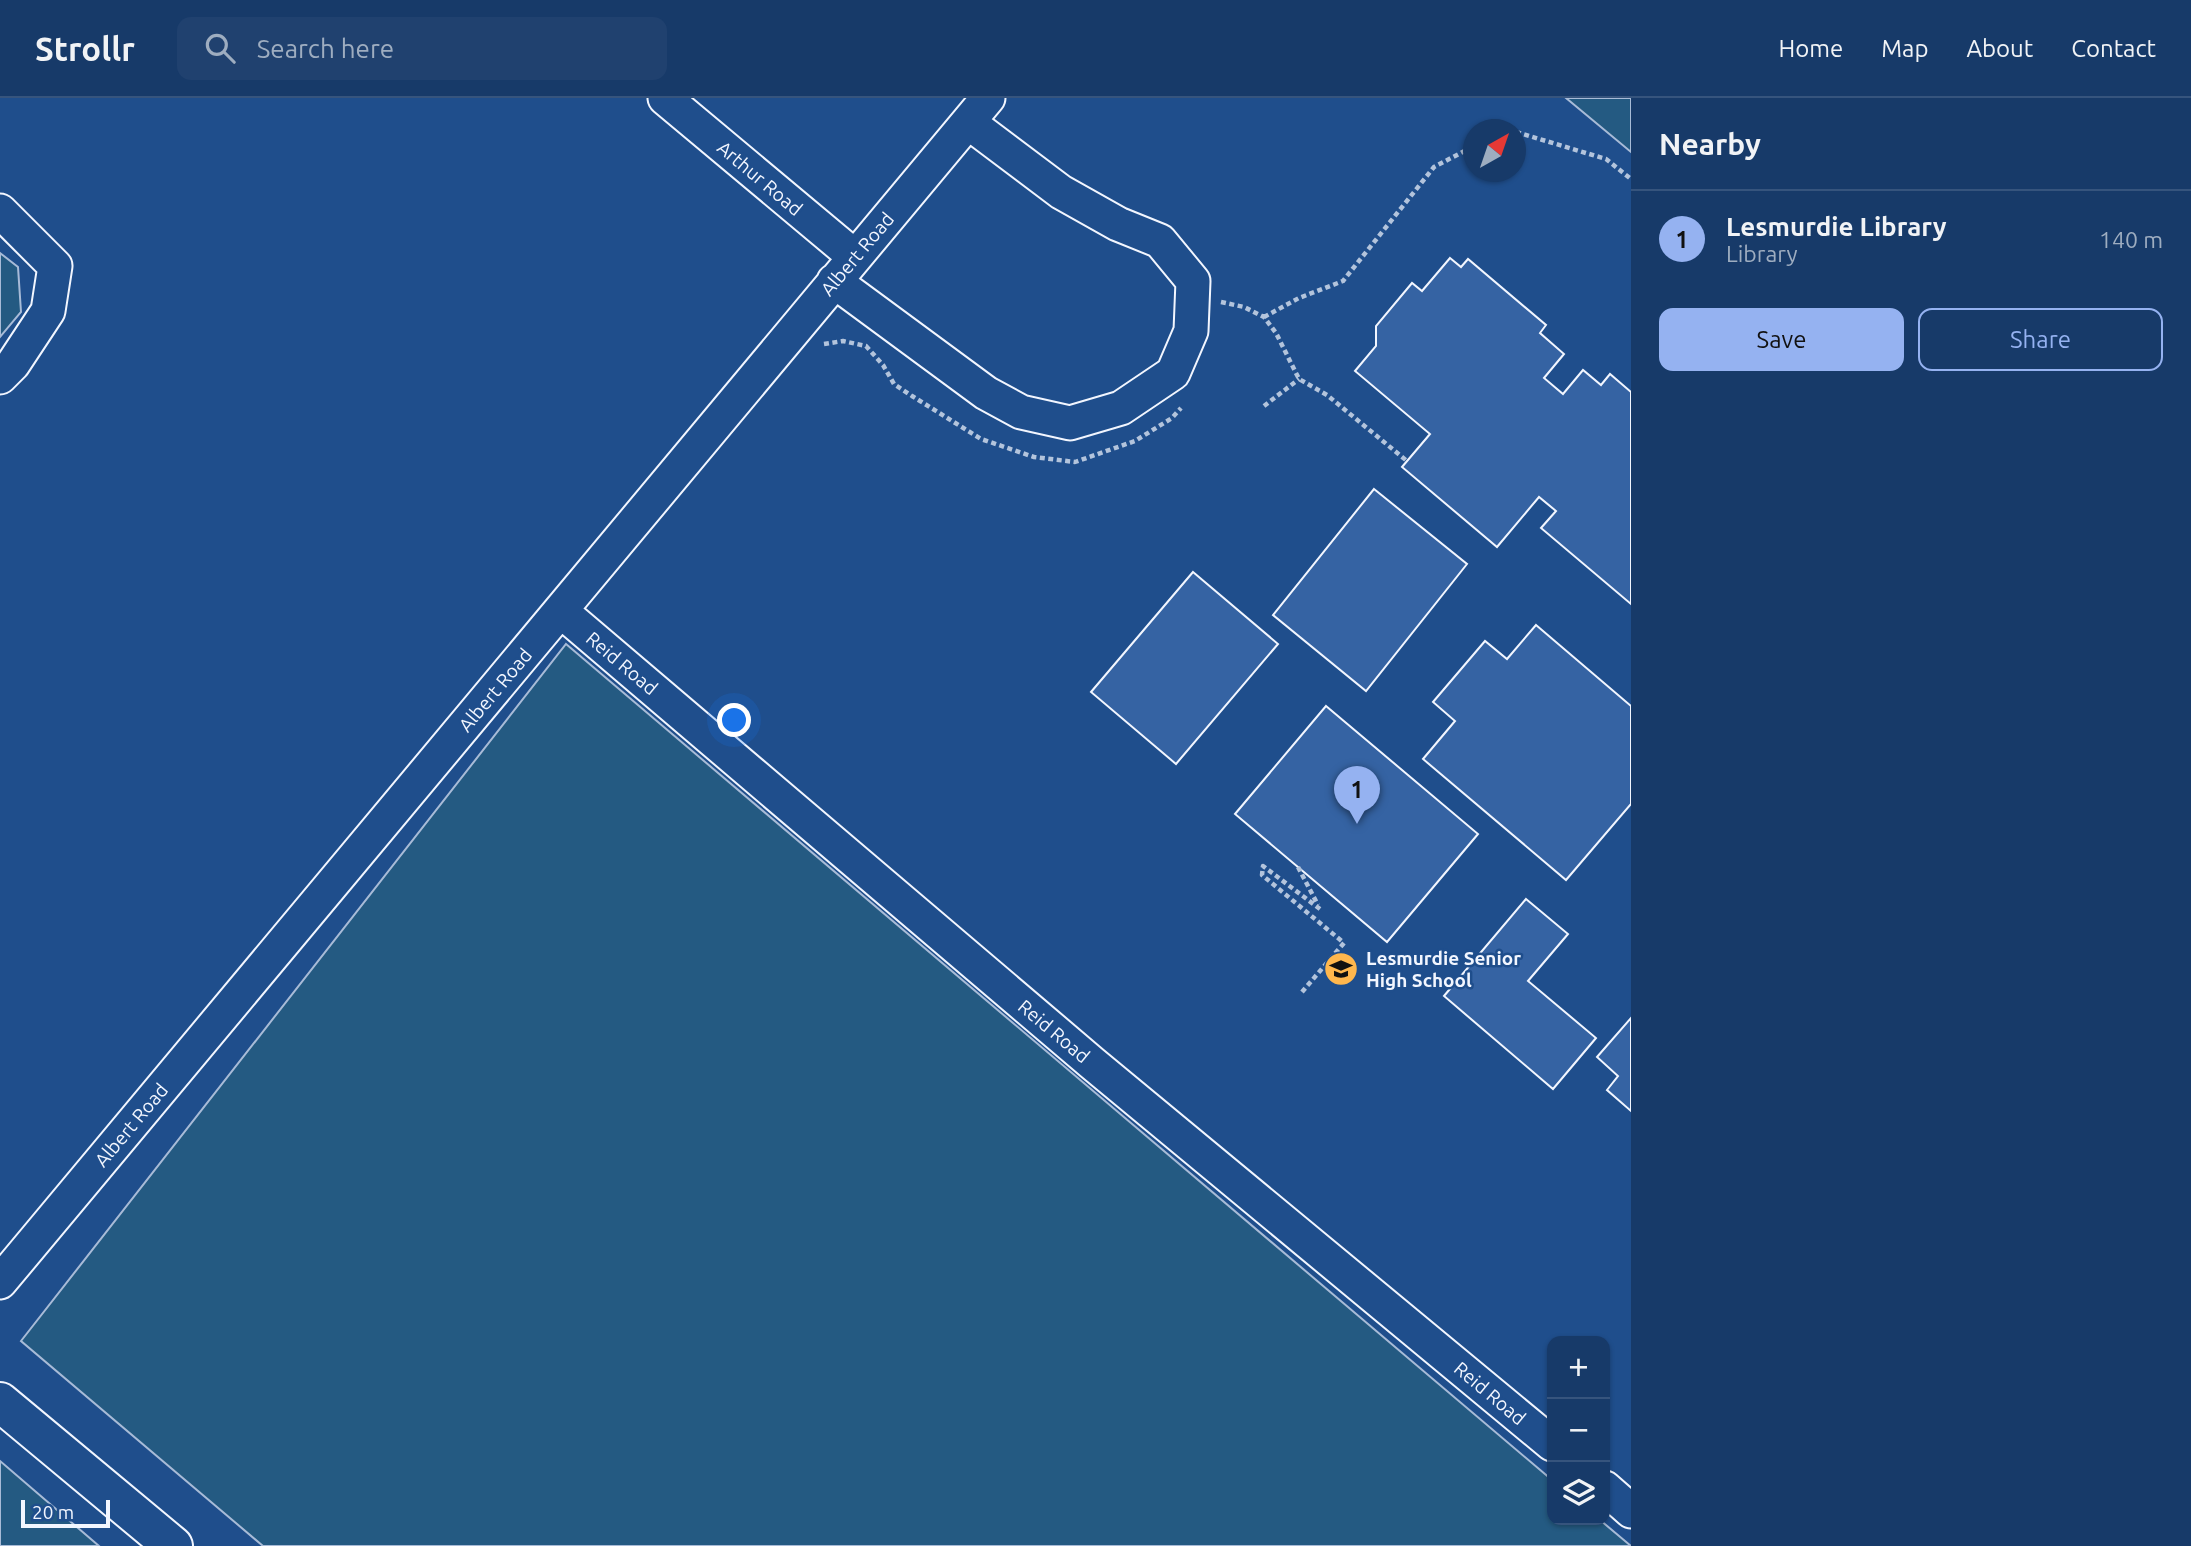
<!DOCTYPE html>
<html lang="en">
<head>
<meta charset="utf-8">
<style>
  :root { --surface:#173a69; --page:#20416f; --text:#f1f3f6; --muted:#9eadc0; --line:#36547d; --accent:#95b2f1 }
  body { margin:0; font-family:Ubuntu,sans-serif; background:var(--page); color:var(--text) }
  .controls { position:absolute; right:21px; bottom:21px; display:grid; overflow:hidden; border-radius:14px; box-shadow:0 2px 5px #0004 }
  .controls button { width:63px; height:63px; display:grid; place-items:center; padding:0; border:0; border-bottom:2px solid var(--line); background:var(--surface); color:var(--text); font:35px sans-serif }
  .compass { position:absolute; left:1463px; top:21px; width:63px; height:63px; border-radius:50%; background:var(--surface); box-shadow:0 2px 5px #0004; rotate:40deg }
  .scale { position:absolute; left:21px; bottom:18px; width:89px; box-sizing:border-box; padding-left:7px; border:4px solid #f2f6ff; border-top:0; font-size:19px; line-height:24px; white-space:nowrap; color:#f2f6ff; -webkit-text-stroke:5px #1f4e8c; paint-order:stroke }
  .you { position:absolute; left:735px; top:623px; width:24px; height:24px; margin:-18px; border:5px solid #fff; border-radius:50%; background:#1a73e8; box-shadow:0 0 0 10px #1a73e833 }
  .badge { display:grid; place-items:center; width:46px; height:46px; border-radius:50%; background:var(--accent); color:#111; font-size:23px; font-weight:700 }
  .pin { position:absolute; translate:-50% -58px; filter:drop-shadow(0 2px 4px #0008) }
  .pin::after { content:''; position:absolute; top:37px; width:24px; height:21px; background:inherit; clip-path:polygon(0 0,100% 0,50% 100%) }
  .list { margin:0; padding:0; list-style:none }
  h2 { display:flex; justify-content:space-between; align-items:center; height:91px; margin:0; padding:0 28px; font-size:30px }
  h2 small { font-size:23px; font-weight:400; color:var(--muted) }
  .list li { display:grid; grid-template-columns:46px 1fr auto; gap:21px; align-items:center; box-sizing:border-box; height:98px; padding:0 28px; border-top:2px solid var(--line) }
  .list b { display:block; font-size:26px; white-space:nowrap }
  .list p { margin:0; font-size:23px; white-space:nowrap; color:var(--muted) }
  .list em { font-size:23px; font-style:normal; color:var(--muted) }
  .actions { display:flex; gap:14px; padding:21px 28px }
  .actions a { flex:1; padding:16px 0; border:2px solid var(--accent); border-radius:14px; text-align:center; font-size:24px; color:var(--accent) }
  .actions .main { background:var(--accent); color:#111 }
  .icon { flex:none; width:38px; height:38px; fill:none; stroke:currentColor; stroke-width:2; stroke-linecap:round; stroke-linejoin:round }
  .map { position:relative; flex:none; width:1631px; height:1448px; overflow:hidden }
  header { display:flex; align-items:center; gap:42px; box-sizing:border-box; height:98px; padding:0 35px; background:var(--surface); border-bottom:2px solid var(--line) }
  header strong { font-size:33px }
  nav { display:flex; gap:38px; margin-inline-start:auto; font-size:24px }
  .search { width:490px; height:63px; background:var(--page); display:flex; align-items:center; gap:18px; box-sizing:border-box; padding:0 24px; border-radius:14px; color:var(--muted); font-size:26px }
  main { display:flex }
  aside { flex:1; background:var(--surface) }
  .map>svg:first-child { display:block }
</style>
</head>
<body>
<header>
<strong>Strollr</strong>
<div class="search"><svg class="icon" aria-label="search" viewBox="0 0 24 24"><circle cx="10" cy="10" r="6"/><path d="M15 15l6 6"/></svg>Search here</div>
<nav><a>Home</a><a>Map</a><a>About</a><a>Contact</a></nav>
</header>
<main>
<div class="map">
<svg width="1631" height="1448" viewBox="0 0 1631 1448">
  <rect width="100%" height="100%" fill="#1f4e8c"/>
  <!-- green -->
  <path fill="#245a82" stroke="#a8bbd7" stroke-width="2" d="M1566,0H1631V54Z
    M0,155L18,169L21,214L0,239Z
    M566,546L1552,1382V1422H1600L1631,1448H263L21,1243Z
    M0,1363L99,1448H0Z"/>
  <!-- building -->
  <path fill="#3563a3" stroke="#f2f6ff" stroke-width="2" d="M1450,160L1461,169L1468,161L1546,227L1540,235L1564,256L1544,280L1563,296L1583,272L1601,287L1610,276L1631,294V506L1541,430L1556,413L1539,399L1497,449L1402,369L1430,336L1355,273L1376,248V228L1412,185L1422,193Z
    M1374,391L1467,466L1366,593L1273,517Z
    M1193,474L1278,546L1176,666L1091,594Z
    M1536,527L1631,608V706L1566,782L1423,661L1455,623L1433,604L1485,543L1507,561Z
    M1326,608L1478,736L1387,844L1235,716Z
    M1526,801L1568,836L1528,883L1596,940L1553,991L1444,898Z
    M1631,920V1013L1607,992L1618,978L1597,959Z"/>
  <g fill="none" stroke-linecap="round" stroke-linejoin="round">
    <!-- minor casing -->
    <g stroke="#f2f6ff" stroke-width="37">
      <path id="minor" d="M665,0L855,159
        M0,113L55,168L48,213L13,266L0,279
        M834,183L986,295L1021,314L1070,325L1121,310L1173,275L1191,233L1193,183L1160,143L1118,126L1061,94L968,24
        M561,513L1092,965L1552,1346
        M0,1184L988,0
        M1605,1390L1631,1413"/>
    </g>
    <!-- major casing -->
    <g stroke="#f2f6ff" stroke-width="42">
      <path id="major" d="M0,1304L173,1448"/>
    </g>
    <!-- path -->
    <path stroke="#b3c4dc" stroke-width="4.5" stroke-dasharray="5 3.5" stroke-linecap="butt" d="M1505,32H1506
      M1516,34L1606,61L1631,81
      M1221,204L1244,209L1264,219L1276,235L1299,281L1327,297L1407,363
      M1264,219L1299,200L1343,183L1434,69L1474,48
      M824,246L843,243L866,248L883,267L894,286L912,298L981,341L1034,359L1075,364L1135,343L1172,320L1181,310
      M1264,308L1299,281
      M1298,769L1318,807
      M1302,894L1344,845L1262,777L1263,768L1320,811"/>
    <!-- minor -->
    <use href="#minor" stroke="#1f4e8c" stroke-width="33"/>
    <!-- major -->
    <use href="#major" stroke="#1f4e8c" stroke-width="38"/>
  </g>
  <!-- icons -->
  <defs>
    <g id="school-disc" transform="scale(1.75)"><circle r="9.5" fill="#ffb74d" stroke="#1f4e8c"/><path d="M0-5L7-2L0 1L-7-2ZM-4 1L0 2.5L4 1V4Q0 6-4 4Z" fill="#111"/></g>
  </defs>
  <g fill-rule="evenodd">
    <use href="#school-disc" x="1341" y="871"/>
  </g>
  <g text-anchor="middle" dominant-baseline="central" stroke-width="5" stroke-linejoin="round" paint-order="stroke">
    <!-- street labels -->
    <g font-size="19" fill="#f2f6ff" stroke="#1f4e8c">
      <text transform="translate(760 80) rotate(40)">Arthur Road</text>
      <text transform="translate(857 156) rotate(-50)">Albert Road</text>
      <text transform="translate(622 565) rotate(40)">Reid Road</text>
      <text transform="translate(495 592) rotate(-50)">Albert Road</text>
      <text transform="translate(1054 933) rotate(40)">Reid Road</text>
      <text transform="translate(131 1027) rotate(-50)">Albert Road</text>
      <text transform="translate(1490 1295) rotate(40)">Reid Road</text>
    </g>
    <!-- poi labels -->
    <g font-size="19" font-weight="bold" fill="#f2f6ff" stroke="#1f4e8c" text-anchor="start">
      <text x="1366" y="860">Lesmurdie Senior<tspan x="1366" dy="22">High School</tspan></text>
    </g>
  </g>
</svg>
<div class="controls">
<button>+</button>
<button>−</button>
<button><svg class="icon" aria-label="layers" viewBox="0 0 24 24"><path d="M12 4l9 5-9 5-9-5zM3 14l9 5 9-5"/></svg></button>
</div>
<svg class="compass" viewBox="-18 -18 36 36"><path d="M0-13l5 13h-10z" fill="#e53935"/><path d="M0 13l5-13h-10z" fill="#9eadc0"/></svg>
<div class="scale">20 m</div>
<div class="you"></div>
<div class="pin badge" style="left:1357px;top:726px">1</div>
</div>
<aside>
<h2>Nearby<small></small></h2>
<ul class="list">
<li><span class="badge">1</span><div><b>Lesmurdie Library</b><p>Library</p></div><em>140 m</em></li>
</ul>
<div class="actions"><a class="main">Save</a><a>Share</a></div>
</aside>
</main>
</body>
</html>
